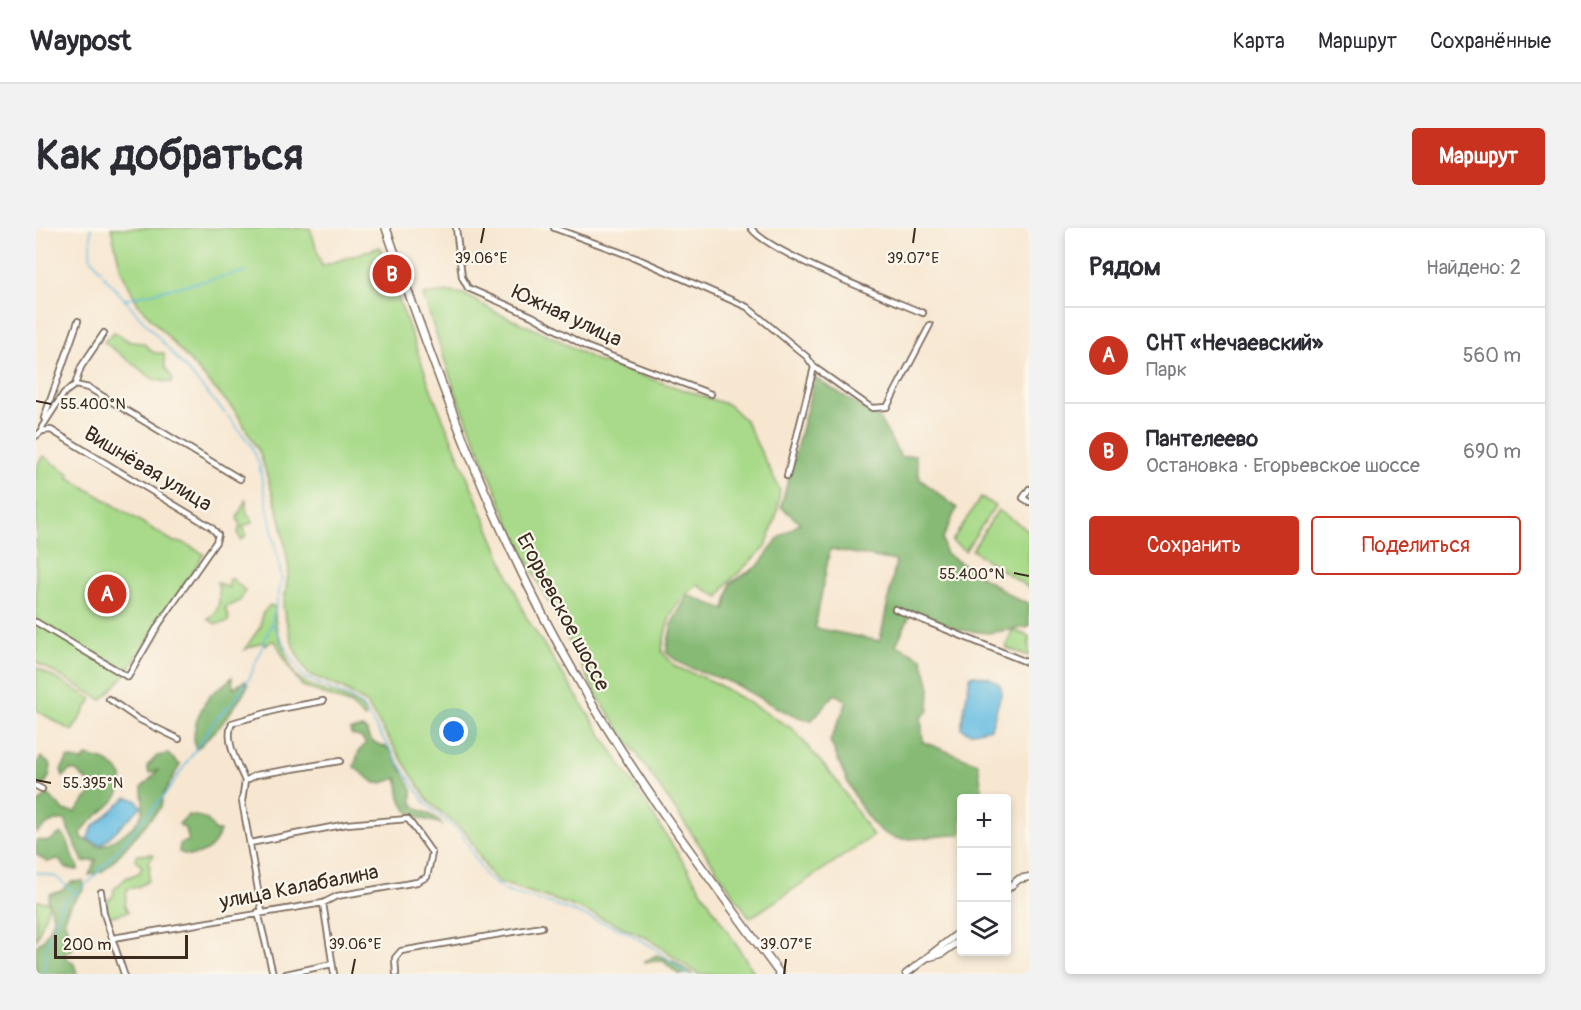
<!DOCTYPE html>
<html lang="ru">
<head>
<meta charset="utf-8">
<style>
  :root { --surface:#fff; --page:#f2f2f3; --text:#2b2b33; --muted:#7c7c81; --line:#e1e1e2; --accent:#c8321e }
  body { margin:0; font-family:Pangolin,sans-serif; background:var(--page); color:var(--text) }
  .controls { position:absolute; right:18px; bottom:18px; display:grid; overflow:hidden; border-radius:6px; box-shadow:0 3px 9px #0003 }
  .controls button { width:54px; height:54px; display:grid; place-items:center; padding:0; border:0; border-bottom:2px solid var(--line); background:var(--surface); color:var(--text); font:30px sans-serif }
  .scale { position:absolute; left:18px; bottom:15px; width:134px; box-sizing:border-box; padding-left:6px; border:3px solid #3b2a1e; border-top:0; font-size:16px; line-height:21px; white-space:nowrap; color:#3b2a1e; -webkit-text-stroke:4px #fbf7ec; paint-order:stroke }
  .you { position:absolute; left:418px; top:504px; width:21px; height:21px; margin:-15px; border:4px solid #fff; border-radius:50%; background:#1a73e8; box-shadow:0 0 0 9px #1a73e833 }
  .badge { display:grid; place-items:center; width:39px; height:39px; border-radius:50%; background:var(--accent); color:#fff; font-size:20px; font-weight:700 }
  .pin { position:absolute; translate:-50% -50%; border:3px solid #fff; box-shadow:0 2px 6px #0006 }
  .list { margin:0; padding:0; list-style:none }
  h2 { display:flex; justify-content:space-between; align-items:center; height:78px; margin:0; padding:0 24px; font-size:26px }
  h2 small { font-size:20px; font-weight:400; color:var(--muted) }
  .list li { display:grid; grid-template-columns:39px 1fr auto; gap:18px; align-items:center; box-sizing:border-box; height:96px; padding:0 24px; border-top:2px solid var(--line) }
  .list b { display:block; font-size:22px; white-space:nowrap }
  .list p { margin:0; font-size:20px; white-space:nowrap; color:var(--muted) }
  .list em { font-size:20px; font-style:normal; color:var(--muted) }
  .actions { display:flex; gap:12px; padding:18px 24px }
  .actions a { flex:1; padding:14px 0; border:2px solid var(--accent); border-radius:6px; text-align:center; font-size:21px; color:var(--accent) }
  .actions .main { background:var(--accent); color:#fff }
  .icon { flex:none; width:33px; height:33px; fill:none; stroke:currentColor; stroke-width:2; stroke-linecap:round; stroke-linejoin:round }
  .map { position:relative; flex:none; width:993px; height:746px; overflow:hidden; border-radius:6px }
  header { display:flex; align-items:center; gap:36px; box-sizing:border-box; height:84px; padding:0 30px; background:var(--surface); border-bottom:2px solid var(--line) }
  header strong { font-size:28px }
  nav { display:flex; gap:33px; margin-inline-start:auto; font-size:21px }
  .intro { display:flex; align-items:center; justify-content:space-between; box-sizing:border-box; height:144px; padding:0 36px }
  h1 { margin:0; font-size:42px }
  .button { padding:15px 27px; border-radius:6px; background:var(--accent); color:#fff; font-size:21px; font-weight:700 }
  main { display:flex; gap:36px; padding:0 36px }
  aside { flex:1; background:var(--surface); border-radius:6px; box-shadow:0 3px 9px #0003 }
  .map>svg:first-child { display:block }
</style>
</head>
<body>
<header>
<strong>Waypost</strong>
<nav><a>Карта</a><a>Маршрут</a><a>Сохранённые</a></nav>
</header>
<div class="intro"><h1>Как добраться</h1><a class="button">Маршрут</a></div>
<main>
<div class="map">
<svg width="993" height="746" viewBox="0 0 993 746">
  <rect width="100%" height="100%" fill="#fbf7ec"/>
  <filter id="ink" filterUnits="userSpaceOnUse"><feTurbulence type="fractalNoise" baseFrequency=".0167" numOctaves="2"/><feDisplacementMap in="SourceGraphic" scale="12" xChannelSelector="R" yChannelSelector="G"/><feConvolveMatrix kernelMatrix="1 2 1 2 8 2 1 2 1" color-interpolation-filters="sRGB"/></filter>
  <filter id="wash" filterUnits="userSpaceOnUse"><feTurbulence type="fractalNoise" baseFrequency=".008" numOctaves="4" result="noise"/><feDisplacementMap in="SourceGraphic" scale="24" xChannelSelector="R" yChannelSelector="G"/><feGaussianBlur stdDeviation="1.35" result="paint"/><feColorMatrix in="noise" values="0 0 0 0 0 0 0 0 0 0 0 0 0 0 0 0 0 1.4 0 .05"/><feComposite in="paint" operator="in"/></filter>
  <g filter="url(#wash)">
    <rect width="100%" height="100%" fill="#f7e7d1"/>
    <!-- green -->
    <path fill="#a8da89" stroke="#728254" stroke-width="1.5" d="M75,0H274L286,38L344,19L396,164L490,389L719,746H662L611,710L582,697L534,677L462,654L452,643L430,605L393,574L330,475L306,460L272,446L258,421L247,380L253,342L245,293L224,225L200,184L102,76L85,42Z
      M415,64L428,66L461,85L519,110L561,133L693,177L709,192L744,262L741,285L730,318L691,356L683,369L661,357C635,377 630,393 626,424L640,439L678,454L757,501L800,552L837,608L714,690L563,471L481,313L418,160L387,67Z
      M78,104L94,114L107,115L118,125H128L129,139L137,151L136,155L117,151L68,114Z
      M7,228L34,246L32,249L138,314H146L168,326L89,447L66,472L0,434V239Z
      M945,269L959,278L929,323L916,313Z
      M210,271V283L217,294L207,299L210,308L205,312L202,306L204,296L201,290Z
      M962,282L993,303V360L936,322Z
      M193,351H197L209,363L204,373L189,380L193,390L191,394L180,396L172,391C185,385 185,366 181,354L193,360Z
      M234,377L239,379C238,398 243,408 249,424C253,433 256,446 265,452C286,467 314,464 330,486L329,490L315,477L266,458L251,436L240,414L236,413L230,417L226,414L208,422L225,398L226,386Z
      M976,402L993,408V428L970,420Z
      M0,439L56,471L36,503L0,482Z
      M116,626L118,627L112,635L114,639L112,653L102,659L91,661L89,678L92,684L71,689L70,673L77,669L78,661L90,650L103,645L106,639L99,631L101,627Z
      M0,673L14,674L0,713Z"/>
    <!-- forest -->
    <path fill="#86ba75" stroke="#60724a" stroke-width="1.5" fill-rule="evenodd" d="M779,150L843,190L865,229L879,227L884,251L921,280L907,310L909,325L980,371L993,375V399L952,405L916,401L876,383L860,417L886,430L894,459L893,482L885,490L887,514L942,535L947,570H926L925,607C905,606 885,612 865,611C828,609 807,541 794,513L811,474L799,466L775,493C743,484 729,472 700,457C674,444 654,446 630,424L636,395L652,367L689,382L695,355L722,338L743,310L764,295L745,279ZM794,321L860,333L844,413L779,400Z
      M196,449L197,460L209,453L212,457L206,468L184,498L160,522C154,505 163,481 174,468C179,461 190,457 196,449Z
      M326,500L331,503C333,519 346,514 354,522C357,525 374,557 376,562C377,567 374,571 377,576C381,584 397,584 406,596C389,590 371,592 364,569C362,563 363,556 361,550L346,555H339L318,539L323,523L330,516L326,510L315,506L314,502Z
      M132,526L144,537L127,567L125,579L85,625L67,643L53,647L60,632L47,634C44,621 30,604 30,592C20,590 7,599 0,605V577L12,566L27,582L39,584L57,563V558L40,543L34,542L27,549L25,542L32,530L46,533L50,528C69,532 73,532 86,548C87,580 55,585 45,605L47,611L64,619C79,612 106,599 107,578C108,571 105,566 106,559L123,542L113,545L111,538L121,528Z
      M5,529L15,537L13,549L7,558L0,555V536Z
      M152,587C168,589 171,588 179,603H184C179,622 161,633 143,624L144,615L153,613L150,602L143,596Z
      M25,605C36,613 32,628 42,637V642L30,640L22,631L11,634L0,626V612L13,613Z
      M47,653V662L33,679L28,691L37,719L35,723L30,724L29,728L38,736L41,746H0V718L7,712L18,692L12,671L14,666L25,663L35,654Z
      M620,727L639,734L656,746H642L627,733L608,734Z"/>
    <!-- water -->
    <path fill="#64bce1" stroke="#507380" stroke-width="1.5" d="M938,447L954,450L964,457L966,463L955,500L933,505L925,500L934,449Z
      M91,569L100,572L105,578L102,582L65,617L51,611L57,599Z"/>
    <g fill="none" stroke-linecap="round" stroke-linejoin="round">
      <!-- stream -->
      <path stroke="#64bce1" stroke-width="1.5" d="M55,0L54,28L65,43
        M67,47L189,185
        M89,71L211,43
        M237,396L267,449L313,469L326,478L390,576L425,605L449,647L458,655L472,664L517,676L589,703L617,719L651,746
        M0,644L20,649L38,664
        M8,746L11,717L26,676L56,651L132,563L179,492L198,473L214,449L236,394L246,352L223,236L215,217L192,188"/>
    </g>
  </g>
  <g filter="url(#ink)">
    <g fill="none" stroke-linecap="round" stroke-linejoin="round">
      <!-- street casing -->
      <g stroke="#7d6c5d" stroke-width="8">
        <path id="street" d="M420,0L426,49L432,60L496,88L551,119L675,166
          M518,0L600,30L711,79L771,129L778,139L751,248
          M715,0C731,24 854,71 887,85
          M778,139L830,176L836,180L851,179L894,97
          M39,157L45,139L68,105
          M8,190L42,93
          M6,203V199L28,165L39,157L53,160L204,251
          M0,208L6,203L15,202L175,299L182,307L180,314L123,396L92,449L0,394
          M993,261L987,270L993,274
          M859,381L993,435
          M73,471L102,491L143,511
          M209,553C202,537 188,512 196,495L244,481L287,473
          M209,553L206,573L226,684
          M209,553L220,547L304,533
          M0,558L6,561
          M65,664L68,686L88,746
          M287,675L298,746
          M222,684L237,746
          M77,710L287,675L301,668L381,654L391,649L396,625L372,591L311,596L214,615
          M250,746L296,736
          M360,746L359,730L365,723L506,699"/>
      </g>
      <!-- secondary casing -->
      <g stroke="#7d6c5d" stroke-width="9">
        <path id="secondary" d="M970,662L983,651L993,649
          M894,729L905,726L926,711
          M870,746L926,702"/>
      </g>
      <!-- primary casing -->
      <g stroke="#7d6c5d" stroke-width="10">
        <path id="primary" d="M350,0C404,157 461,314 546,458C604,559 675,652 744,746"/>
      </g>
      <!-- street -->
      <use href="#street" stroke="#fff" stroke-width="4.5"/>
      <!-- secondary -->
      <use href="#secondary" stroke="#fff" stroke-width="6"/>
      <!-- primary -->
      <use href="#primary" stroke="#fff" stroke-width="7"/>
    </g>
  </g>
  <!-- ticks -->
  <path fill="none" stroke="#3b2a1e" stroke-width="2" d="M445,15L448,0M877,15L879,0M0,173L15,176M978,345L993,348M0,552L15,555M316,746L319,731M748,746L750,731"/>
  <g text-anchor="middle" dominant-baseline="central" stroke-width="4.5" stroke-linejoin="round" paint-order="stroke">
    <!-- street labels -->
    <g font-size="21" fill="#3b2a1e" stroke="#fbf7ec">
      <text transform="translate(531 88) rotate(25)">Южная улица</text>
      <text transform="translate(112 241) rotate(31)">Вишнёвая улица</text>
      <text transform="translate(527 384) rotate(62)">Егорьевское шоссе</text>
      <text transform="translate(263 659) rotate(-11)">улица Калабалина</text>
    </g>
  </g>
  <g font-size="15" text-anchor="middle" fill="#3b2a1e" stroke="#fbf7ec" stroke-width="4.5" stroke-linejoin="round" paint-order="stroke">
    <text x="445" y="35">39.06°E</text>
    <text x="877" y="35">39.07°E</text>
    <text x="57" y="181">55.400°N</text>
    <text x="936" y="351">55.400°N</text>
    <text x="57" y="560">55.395°N</text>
    <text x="319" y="721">39.06°E</text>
    <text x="750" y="721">39.07°E</text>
  </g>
</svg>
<div class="controls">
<button>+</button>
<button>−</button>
<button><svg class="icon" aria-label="layers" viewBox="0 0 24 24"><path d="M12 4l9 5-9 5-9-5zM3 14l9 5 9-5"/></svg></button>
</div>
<div class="scale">200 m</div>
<div class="you"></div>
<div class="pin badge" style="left:71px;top:366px">A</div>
<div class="pin badge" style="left:356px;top:46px">B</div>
</div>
<aside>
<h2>Рядом<small>Найдено: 2</small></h2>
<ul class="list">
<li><span class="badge">A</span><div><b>СНТ «Нечаевский»</b><p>Парк</p></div><em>560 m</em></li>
<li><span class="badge">B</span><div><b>Пантелеево</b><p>Остановка · Егорьевское шоссе</p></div><em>690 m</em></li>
</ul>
<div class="actions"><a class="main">Сохранить</a><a>Поделиться</a></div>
</aside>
</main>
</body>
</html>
